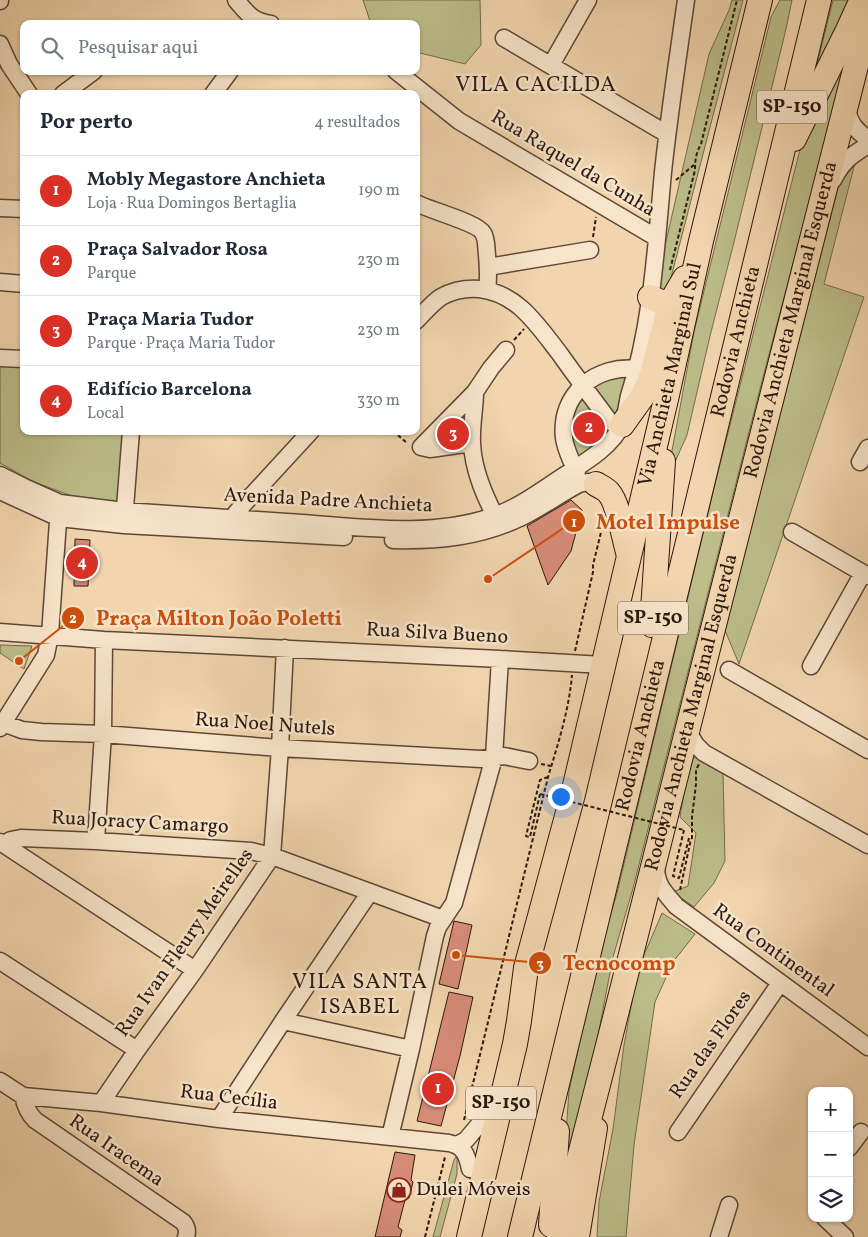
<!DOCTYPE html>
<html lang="pt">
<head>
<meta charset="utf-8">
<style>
  :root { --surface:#fff; --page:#f2f2f3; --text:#1f2937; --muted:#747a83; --line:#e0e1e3; --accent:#d93025 }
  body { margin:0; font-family:Vollkorn,serif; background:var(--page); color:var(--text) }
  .controls { position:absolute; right:15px; bottom:15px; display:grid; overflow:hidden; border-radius:10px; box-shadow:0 1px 4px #0004 }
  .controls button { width:45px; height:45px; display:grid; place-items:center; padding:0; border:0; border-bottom:1px solid var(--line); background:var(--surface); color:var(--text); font:25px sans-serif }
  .you { position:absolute; left:560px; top:796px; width:18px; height:18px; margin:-12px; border:4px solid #fff; border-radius:50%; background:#1a73e8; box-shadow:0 0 0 8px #1a73e833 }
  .badge { display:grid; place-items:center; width:32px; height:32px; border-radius:50%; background:var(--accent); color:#fff; font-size:16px; font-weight:700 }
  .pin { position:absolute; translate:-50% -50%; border:2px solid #fff; box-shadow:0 1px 5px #0006 }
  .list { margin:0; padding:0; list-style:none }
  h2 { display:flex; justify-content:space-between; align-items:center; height:65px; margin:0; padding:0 20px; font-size:21px }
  h2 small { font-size:16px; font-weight:400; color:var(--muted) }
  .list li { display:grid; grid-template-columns:32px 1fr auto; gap:15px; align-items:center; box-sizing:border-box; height:70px; padding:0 20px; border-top:1px solid var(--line) }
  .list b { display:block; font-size:19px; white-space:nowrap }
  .list p { margin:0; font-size:16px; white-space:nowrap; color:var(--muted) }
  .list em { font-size:16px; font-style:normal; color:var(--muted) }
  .icon { flex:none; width:28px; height:28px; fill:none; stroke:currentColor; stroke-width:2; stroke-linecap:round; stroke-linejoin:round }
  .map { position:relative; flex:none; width:868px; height:1237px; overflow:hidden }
  .search { position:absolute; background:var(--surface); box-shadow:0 1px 4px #0004; left:20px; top:20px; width:400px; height:55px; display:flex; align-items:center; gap:12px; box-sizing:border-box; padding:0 18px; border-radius:10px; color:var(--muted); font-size:19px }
  .panel { position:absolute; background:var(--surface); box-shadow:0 1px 4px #0004; left:20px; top:90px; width:400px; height:345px; border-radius:10px }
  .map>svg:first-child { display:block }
</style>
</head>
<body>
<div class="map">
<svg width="868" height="1237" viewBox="0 0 868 1237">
  <rect width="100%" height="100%" fill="#f2d5ae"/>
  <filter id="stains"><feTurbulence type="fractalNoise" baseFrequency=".004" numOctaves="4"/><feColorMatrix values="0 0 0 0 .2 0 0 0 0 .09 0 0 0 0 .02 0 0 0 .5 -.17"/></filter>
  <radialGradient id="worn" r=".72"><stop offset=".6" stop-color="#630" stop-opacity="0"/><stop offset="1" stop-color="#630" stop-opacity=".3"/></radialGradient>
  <!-- green -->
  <path fill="#bcbd89" stroke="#746a4c" d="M363,0H480L481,45L465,64L416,52V24H371Z
    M732,0H743L667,293L657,291L662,259L709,54L729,10Z
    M780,0H792L786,29L734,242L710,336L687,435L671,471V456L694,332L771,17Z
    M833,0H857L812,84Z
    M847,58L762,381L632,892L613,957L588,1088L562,1190L569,1091L601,947L617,893L716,480L805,130Z
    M857,155L824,284L864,297L739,664L724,628L842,173Z
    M0,366L24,367V431H124L120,502L75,497L34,482L0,463Z
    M629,375L617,422L592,387L601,381Z
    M584,394L611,433L579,459C567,432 569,418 584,394Z
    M471,412L464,441H434L463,413Z
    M0,645L32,646L24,669L0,653Z
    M696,757L722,769L723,774L725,861L714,883L694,907L673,892L688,886L696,833L680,817L689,760Z
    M662,913L695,934L673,962L655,1002L634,1145L626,1237H597L599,1202L613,1129L624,1045L638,969Z
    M457,1155V1174L440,1237H433L454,1160Z"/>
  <!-- building -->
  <path fill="#d78c78" stroke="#2b180e" d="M571,500L582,510L571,551L548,585L527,526Z
    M75,539L90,540L88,586H74Z
    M454,921L472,925L458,989L439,984Z
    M449,992L473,997L460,1056L441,1126L417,1121Z
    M395,1152L415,1155L411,1180L413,1182L409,1198L405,1200L398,1227L402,1230L400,1237H375Z"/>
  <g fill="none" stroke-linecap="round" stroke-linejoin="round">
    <!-- minor casing -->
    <g stroke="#5d4736" stroke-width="19">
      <path id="minor" d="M236,0C248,14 252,21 271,24
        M0,1V0
        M504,38L667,134
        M0,44L9,64L29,94
        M551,65L588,0
        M396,71L459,121L657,238
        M63,94L94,71
        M213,94L230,71
        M846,108C851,124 854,129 868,139
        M833,180C843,161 850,156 868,145
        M416,203C429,210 478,223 483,233C487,239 486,248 487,255C488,267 489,278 487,290
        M0,208L24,209
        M488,267L590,250
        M0,282L24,284
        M416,321C424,313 432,303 441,297C452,291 466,288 479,289C518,293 538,326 560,354C576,377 594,400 610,422
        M0,358L24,359
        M475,392C475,408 471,426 472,443C473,471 486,499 499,524
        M472,443L430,449L421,447L475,392L491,368L506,350
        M860,462L868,448
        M0,475L24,487L60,503L124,511C183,515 243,519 302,523C366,528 433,537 494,516C520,507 542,490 565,475C584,463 613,446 622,424C626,416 627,405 629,396C652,324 656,248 663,172C669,115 678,57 686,0
        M574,477C576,475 577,473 577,470C576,466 573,463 571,460C568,453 565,445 564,438C559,394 596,364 638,369
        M0,491L59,518L124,525L344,537
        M124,521L131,431
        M232,527L236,513L242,506L311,431
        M792,532L868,576
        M393,540C440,541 480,537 522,517C542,507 560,494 579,484L588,482L596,484
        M0,632L104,640L500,659L603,665
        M811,666L863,573
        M729,670L868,750
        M0,722L22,730L41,732L103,734L280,748L481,759L504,756L529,761
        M0,728L46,655L50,635L59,507
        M687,730L696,745L704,753L868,845
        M96,841L103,734L104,640
        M0,842L195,970
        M4,844L11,840L21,838L96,841L251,851L272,856L443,919
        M656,865C656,886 664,891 676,906L868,1047
        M0,961L137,1050
        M283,1021L411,1049
        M0,1081L23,1096L101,1103L219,1119L449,1143C464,1146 467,1155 470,1169
        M23,1096C25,1106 28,1113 35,1120L183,1222C187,1227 188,1231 186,1237
        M101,1103L137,1050L195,970L272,856L280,748L285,648
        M219,1119L283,1021L370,892
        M678,1132L780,983
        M390,1137L411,1049L435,936L438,927L454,903L494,757L500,659
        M457,1145L466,1140L482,1121
        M849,1148L861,1132
        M825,1218L845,1237
        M719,1237L729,1205"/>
    </g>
    <!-- major casing -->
    <g stroke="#2b180e" stroke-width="22">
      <path id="major" d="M579,1237L597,1128"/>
    </g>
    <!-- highway casing -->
    <g stroke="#2b180e" stroke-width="26">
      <g id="highway">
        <path d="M794,139L848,30L859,6"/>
        <path d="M650,297L661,302H671"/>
        <path d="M622,425L642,397L651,378L671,302L685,278"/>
        <path d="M596,484C601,487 606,489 609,493C618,503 624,538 628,552"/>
        <path d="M652,625L663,461"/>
        <path d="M551,1225L557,1131"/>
        <path id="s1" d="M469,1237L515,1044L519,1021L526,968L573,794L667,395L701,241L760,0"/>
        <path id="s2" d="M520,1237L819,0"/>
        <path id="s3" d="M559,1237L613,1026L701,676L858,58L868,13"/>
      </g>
    </g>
    <!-- path -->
    <path stroke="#2b180e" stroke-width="2" stroke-dasharray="4 2.5" stroke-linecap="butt" d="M676,180L695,164
      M593,237L596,217
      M670,270L695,170C695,160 696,153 701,144L737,0
      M514,340L524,329
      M393,431L407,443
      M577,437L589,442
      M575,651L593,572V565L603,524
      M541,764L551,766
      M540,794L530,837L526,836L540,780L548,777
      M684,830L673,876L679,878L689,838
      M692,839V817L696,784V770L699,764
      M680,890L691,839
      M464,1120L548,777C558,744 569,710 572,675
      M425,1237L445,1157"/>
    <!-- minor -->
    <use href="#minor" stroke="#f7e4ca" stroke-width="16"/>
    <!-- major -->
    <use href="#major" stroke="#f2d5ae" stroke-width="20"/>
    <!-- highway -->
    <use href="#highway" stroke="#f2d5ae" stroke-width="24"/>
    <!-- path-bridge -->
    <path stroke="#2b180e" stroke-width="2" stroke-dasharray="4 2.5" stroke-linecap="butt" d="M540,794L684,830"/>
  </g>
  <!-- icons -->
  <defs>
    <g id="shop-ring" transform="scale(1.25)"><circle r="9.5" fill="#f7e4ca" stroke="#8f2418" stroke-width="1.5"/><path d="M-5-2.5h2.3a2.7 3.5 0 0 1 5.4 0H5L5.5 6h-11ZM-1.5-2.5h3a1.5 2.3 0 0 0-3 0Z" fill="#8f2418"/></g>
  </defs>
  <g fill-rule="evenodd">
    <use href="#shop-ring" x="399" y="1190"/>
  </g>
  <g text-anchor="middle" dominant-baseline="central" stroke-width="5" stroke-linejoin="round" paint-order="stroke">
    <!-- shield labels -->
    <g fill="#f7e4ca" stroke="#685546" stroke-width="1">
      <rect x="757" y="90.5" width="70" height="33" rx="4"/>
      <rect x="618" y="601.5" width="70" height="33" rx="4"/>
      <rect x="466" y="1086.5" width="70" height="33" rx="4"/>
    </g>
    <g font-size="19" font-weight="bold" fill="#2b180e">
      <text x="792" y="107">SP-150</text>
      <text x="653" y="618">SP-150</text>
      <text x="501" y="1103">SP-150</text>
    </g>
    <!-- street labels -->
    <g font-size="20" fill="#2b180e" stroke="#f7e4ca">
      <text transform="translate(573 164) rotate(31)">Rua Raquel da Cunha</text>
      <text stroke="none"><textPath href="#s3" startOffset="946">Rodovia Anchieta Marginal Esquerda</textPath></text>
      <text stroke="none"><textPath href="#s2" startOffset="921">Rodovia Anchieta</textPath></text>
      <text stroke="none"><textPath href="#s1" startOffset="886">Via Anchieta Marginal Sul</textPath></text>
      <text transform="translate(328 501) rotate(3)">Avenida Padre Anchieta</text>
      <text transform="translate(437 634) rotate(3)">Rua Silva Bueno</text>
      <text stroke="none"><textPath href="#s3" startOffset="541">Rodovia Anchieta Marginal Esquerda</textPath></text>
      <text transform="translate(265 725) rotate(4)">Rua Noel Nutels</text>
      <text stroke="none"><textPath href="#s2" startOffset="516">Rodovia Anchieta</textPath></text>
      <text transform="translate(140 823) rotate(3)">Rua Joracy Camargo</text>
      <text transform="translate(185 943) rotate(-55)">Rua Ivan Fleury Meirelles</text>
      <text transform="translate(773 951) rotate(36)">Rua Continental</text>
      <text transform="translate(711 1045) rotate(-55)">Rua das Flores</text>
      <text transform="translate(229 1098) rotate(7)">Rua Cecília</text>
      <text transform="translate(116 1151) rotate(35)">Rua Iracema</text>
    </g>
    <!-- poi labels -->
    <g font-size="20" fill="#2b180e" stroke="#f7e4ca" text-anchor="start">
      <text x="416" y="1190">Dulei Móveis</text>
    </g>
    <!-- quarter labels -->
    <g font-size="22" letter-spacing="1" fill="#2b180e" stroke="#f7e4ca">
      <text x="536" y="85">VILA CACILDA</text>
      <text x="360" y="982">VILA SANTA<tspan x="360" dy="25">ISABEL</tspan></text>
    </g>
  </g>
  <!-- callouts -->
  <path fill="none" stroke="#cc4f0c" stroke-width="2" d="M488 579L574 521M19 661L73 618M456 955L540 963"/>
  <g fill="#cc4f0c" stroke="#f7e4ca" stroke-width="2">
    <circle cx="488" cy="579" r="5"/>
    <circle cx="19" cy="661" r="5"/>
    <circle cx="456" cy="955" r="5"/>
    <circle cx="574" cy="521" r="12"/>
    <circle cx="73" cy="618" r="12"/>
    <circle cx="540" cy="963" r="12"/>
  </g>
  <g font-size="15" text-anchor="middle" font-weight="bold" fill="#fff">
    <text x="574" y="527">1</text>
    <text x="73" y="623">2</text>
    <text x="540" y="968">3</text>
  </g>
  <g font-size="21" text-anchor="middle" font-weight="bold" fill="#cc4f0c" stroke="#f7e4ca" stroke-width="5" stroke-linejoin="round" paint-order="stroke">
    <text x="668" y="529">Motel Impulse</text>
    <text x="219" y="625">Praça Milton João Poletti</text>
    <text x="619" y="970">Tecnocomp</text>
  </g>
  <rect width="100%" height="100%" filter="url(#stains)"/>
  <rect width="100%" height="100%" fill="url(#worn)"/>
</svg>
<div class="controls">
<button>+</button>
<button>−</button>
<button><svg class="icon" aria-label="layers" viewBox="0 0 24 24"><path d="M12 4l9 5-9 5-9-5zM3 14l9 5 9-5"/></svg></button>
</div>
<div class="you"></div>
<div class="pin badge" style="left:438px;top:1089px">1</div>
<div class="pin badge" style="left:589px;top:428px">2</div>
<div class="pin badge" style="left:453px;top:434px">3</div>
<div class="pin badge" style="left:82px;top:563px">4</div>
<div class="search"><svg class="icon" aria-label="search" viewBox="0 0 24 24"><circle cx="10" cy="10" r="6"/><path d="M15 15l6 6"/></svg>Pesquisar aqui</div>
<section class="panel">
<h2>Por perto<small>4 resultados</small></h2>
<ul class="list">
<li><span class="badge">1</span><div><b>Mobly Megastore Anchieta</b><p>Loja · Rua Domingos Bertaglia</p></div><em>190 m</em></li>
<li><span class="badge">2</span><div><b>Praça Salvador Rosa</b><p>Parque</p></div><em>230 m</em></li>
<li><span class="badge">3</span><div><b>Praça Maria Tudor</b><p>Parque · Praça Maria Tudor</p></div><em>230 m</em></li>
<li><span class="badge">4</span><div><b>Edifício Barcelona</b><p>Local</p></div><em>330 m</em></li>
</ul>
</section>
</div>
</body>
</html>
